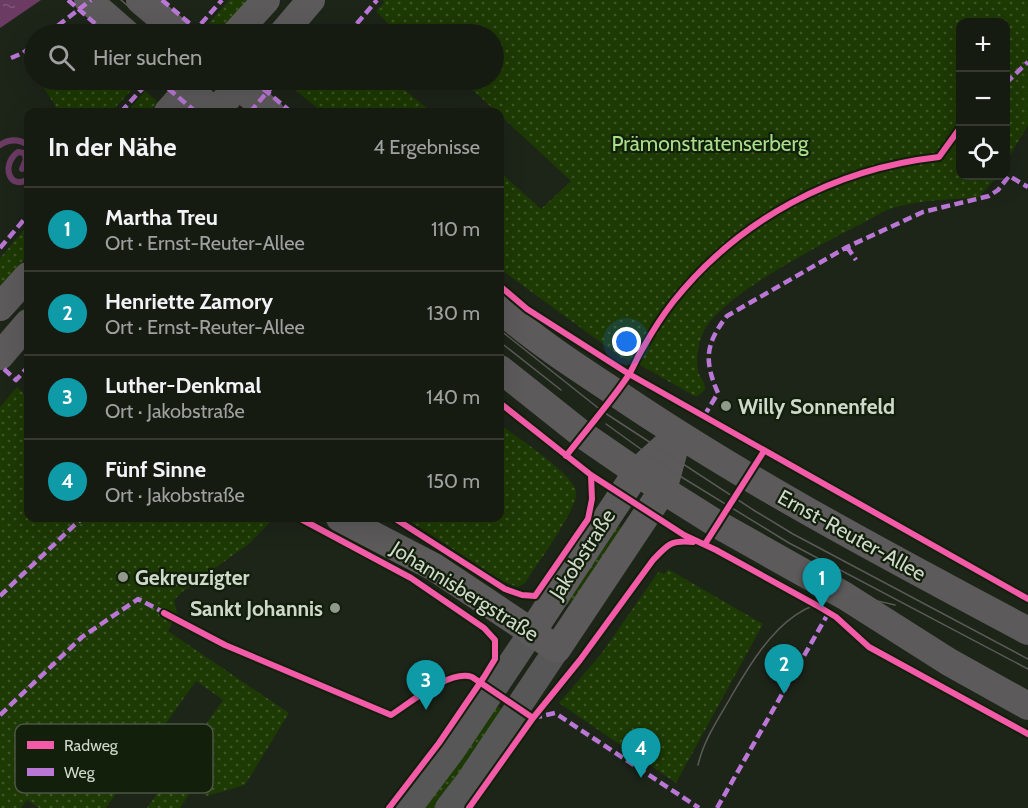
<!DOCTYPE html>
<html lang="de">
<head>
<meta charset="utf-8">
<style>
  :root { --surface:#161b12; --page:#1f241b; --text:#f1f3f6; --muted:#9ea19f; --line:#353932; --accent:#0b8043 }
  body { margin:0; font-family:Cabin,sans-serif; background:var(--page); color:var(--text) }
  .controls { position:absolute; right:18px; top:18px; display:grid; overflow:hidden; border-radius:12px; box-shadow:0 6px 24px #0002 }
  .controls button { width:54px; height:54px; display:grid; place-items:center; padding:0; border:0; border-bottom:2px solid var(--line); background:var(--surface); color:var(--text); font:30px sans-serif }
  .you { position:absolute; left:627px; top:342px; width:21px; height:21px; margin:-15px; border:4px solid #fff; border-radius:50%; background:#1a73e8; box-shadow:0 0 0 9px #1a73e833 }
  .badge { display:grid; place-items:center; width:39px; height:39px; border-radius:50%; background:var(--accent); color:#fff; font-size:20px; font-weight:700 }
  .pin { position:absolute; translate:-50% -50px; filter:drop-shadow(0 2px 3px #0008) }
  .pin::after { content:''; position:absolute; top:32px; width:21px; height:18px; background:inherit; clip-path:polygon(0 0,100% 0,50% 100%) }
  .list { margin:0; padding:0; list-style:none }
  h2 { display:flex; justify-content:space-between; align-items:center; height:78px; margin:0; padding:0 24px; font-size:26px }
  h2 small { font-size:20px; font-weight:400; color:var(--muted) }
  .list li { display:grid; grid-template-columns:39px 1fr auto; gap:18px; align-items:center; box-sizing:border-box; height:84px; padding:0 24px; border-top:2px solid var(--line) }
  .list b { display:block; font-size:22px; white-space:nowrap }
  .list p { margin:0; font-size:20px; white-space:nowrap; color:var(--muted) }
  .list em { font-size:20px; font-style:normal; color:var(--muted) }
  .icon { flex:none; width:33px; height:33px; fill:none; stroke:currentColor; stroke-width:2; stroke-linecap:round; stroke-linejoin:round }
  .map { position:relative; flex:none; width:1028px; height:808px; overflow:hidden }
  .search { position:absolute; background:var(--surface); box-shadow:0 6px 24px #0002; left:24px; top:24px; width:480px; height:66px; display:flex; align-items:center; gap:15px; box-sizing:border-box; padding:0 21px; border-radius:33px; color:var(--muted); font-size:22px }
  .panel { position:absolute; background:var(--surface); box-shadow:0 6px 24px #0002; left:24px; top:108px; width:480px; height:414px; border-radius:12px }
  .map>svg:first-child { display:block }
</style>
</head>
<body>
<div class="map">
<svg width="1028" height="808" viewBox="0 0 1028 808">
  <defs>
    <pattern id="green-dots" width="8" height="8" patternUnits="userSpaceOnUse" patternTransform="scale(1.5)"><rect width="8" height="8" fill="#1d3904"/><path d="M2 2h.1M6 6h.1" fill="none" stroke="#3d5527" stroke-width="1.8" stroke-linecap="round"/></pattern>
    <pattern id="water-ripples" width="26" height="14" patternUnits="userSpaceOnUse" patternTransform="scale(1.5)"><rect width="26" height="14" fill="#6b3b64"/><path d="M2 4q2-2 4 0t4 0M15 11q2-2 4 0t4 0" fill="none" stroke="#7f5779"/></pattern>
  </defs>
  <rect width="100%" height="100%" fill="#1d2418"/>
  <!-- green -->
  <path fill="url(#green-dots)" d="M229,0H251L222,34L209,23Z
    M383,0H1028V125L1006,162V22H960V176L997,177L978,198C950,199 923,200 896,207C884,210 871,219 859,225C822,244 719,296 703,333C698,345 695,361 699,374C702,380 706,384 705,390L696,397L640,365L622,358L500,269V172L541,209L571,181L462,80H494V34H398L376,11L384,3Z
    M39,80H135L138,83L111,112H59Z
    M283,80H392L432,112H322Z
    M145,91L158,102L149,112H127Z
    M28,225V255L0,288V258Z
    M17,387L26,396L28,395V518H274L250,543L182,592L174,600L177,613L168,631L289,713L245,785L207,796L194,787L180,808H147L223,700L196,681L106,808H39L27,800L21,808H0V407Z
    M500,424C516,437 572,473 576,491C580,506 535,567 525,583L518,587L504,582L405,518H500Z
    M617,525L624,529L580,594L564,607Z
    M668,569L763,624L676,783L559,703L601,654L659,571L664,574Z
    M497,706L503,710L434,808H424Z"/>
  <!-- water -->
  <path fill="url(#water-ripples)" d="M0,0H41L0,28Z"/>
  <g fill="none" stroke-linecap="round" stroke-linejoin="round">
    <!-- stream -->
    <path stroke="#6b3b64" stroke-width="6" d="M0,145C9,139 19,139 28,145
      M22,169L26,159L24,153L18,152C0,165 10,191 28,179"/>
    <!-- tertiary -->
    <path stroke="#585757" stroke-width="26" d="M409,808L452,751L531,633
      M448,808L468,782L557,649"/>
    <!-- secondary -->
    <path stroke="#5d5a5b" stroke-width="28" d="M88,0L127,34
      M140,0L180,34
      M235,34L266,0
      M282,34L311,0
      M168,112L196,80
      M215,112L243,80
      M0,307L28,276
      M500,309C534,339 572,364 610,389C743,480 886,555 1028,631
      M0,356L28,323
      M500,369L583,435L663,490L717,524L845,596L949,662L1028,706
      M340,518L434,567L557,649L663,490L678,435
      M531,633L637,472L678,435"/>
    <!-- tram -->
    <path stroke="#5a5b58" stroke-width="1.5" d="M107,0L146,34
      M121,0L160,34
      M198,80L235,112
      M212,80L249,112
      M500,330L602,411L755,511L793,534L1028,659
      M500,342L561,390
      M606,424L670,470L789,543L1028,669
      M698,765C704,739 719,718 732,695C772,626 807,581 895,605"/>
    <!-- secondary-bridge -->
    <path stroke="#5d5a5b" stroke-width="28" d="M178,80L215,112
      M232,80L270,112"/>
    <!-- quiet -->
    <path stroke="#ba77d6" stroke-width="4.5" stroke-dasharray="9 4.5" stroke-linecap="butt" d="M68,0L107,34
      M162,0L202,34
      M47,34L91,0
      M192,34L222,0
      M348,34L377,0
      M11,58L23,53L34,44
      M158,80L196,112
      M253,80L291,112
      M1006,83L1028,62
      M121,112L150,80
      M250,112L278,80
      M847,247L856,260
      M0,248L28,215
      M4,369L16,380L28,367
      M704,416L718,393C704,361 705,344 727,316L847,247L923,212L989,196L998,190L1009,176L1028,187
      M0,596L82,518
      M0,715L82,637L138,599L169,615
      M533,718L555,713L699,808
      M717,808L829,612"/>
    <!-- cycleway casing -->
    <g stroke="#121f0a" stroke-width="10">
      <path id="cycleway" d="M500,286L527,309L629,374L1028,599
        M500,403L591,475L684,535L716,550L816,605L836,617L869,647L1028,734
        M566,456C587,429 609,404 628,376C634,367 637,357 643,348C652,332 662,316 673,302C739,219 834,169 939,157L960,128
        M299,518L411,578L484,628L495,640V659L484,677L439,743L389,808
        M394,518L505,589L522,595L535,596L588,519L592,499L591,475
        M705,544L764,451
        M164,613L225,645L391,715C410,703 450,669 472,677L533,718
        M469,808L533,718L580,660L653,560C668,544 671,540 693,542"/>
    </g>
    <!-- cycleway -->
    <use href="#cycleway" stroke="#f35aa7" stroke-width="6"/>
  </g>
  <!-- markers -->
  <g fill="#91998c" stroke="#121f0a" stroke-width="2">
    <circle cx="726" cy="406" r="6"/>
    <circle cx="123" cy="577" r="6"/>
    <circle cx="335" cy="608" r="6"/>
  </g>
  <g text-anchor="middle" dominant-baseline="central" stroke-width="4.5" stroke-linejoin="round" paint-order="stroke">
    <!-- park labels -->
    <g font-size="21" fill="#a9df88" stroke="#121f0a">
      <text x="710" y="143">Prämonstratenserberg</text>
    </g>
    <!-- poi labels -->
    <g font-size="21" font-weight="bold" fill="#cfd8cb" stroke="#121f0a" text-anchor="start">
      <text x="738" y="406">Willy Sonnenfeld</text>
      <text x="135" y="577">Gekreuzigter</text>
      <text x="323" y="608" text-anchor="end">Sankt Johannis</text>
    </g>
    <!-- street labels -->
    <g font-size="21" fill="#cfd8cb" stroke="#121f0a">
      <text transform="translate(852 535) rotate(29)">Ernst-Reuter-Allee</text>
      <text transform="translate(582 554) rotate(-57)">Jakobstraße</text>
      <text transform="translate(465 591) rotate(32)">Johannisbergstraße</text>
    </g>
  </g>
  <!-- legend -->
  <rect x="15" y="724" width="198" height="69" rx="9" fill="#121f0a" stroke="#4b5644" stroke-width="1.5"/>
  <rect x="27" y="741" width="27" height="8" fill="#f35aa7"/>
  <rect x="27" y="768" width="27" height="8" fill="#ba77d6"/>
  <g font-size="16" fill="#cfd8cb">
    <text x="64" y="751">Radweg</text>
    <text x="64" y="778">Weg</text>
  </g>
</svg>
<div class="controls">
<button>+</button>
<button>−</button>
<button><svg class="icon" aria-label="locate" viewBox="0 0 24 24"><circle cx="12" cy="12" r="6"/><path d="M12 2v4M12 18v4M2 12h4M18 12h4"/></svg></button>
</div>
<div class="you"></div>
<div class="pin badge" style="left:822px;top:608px;background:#0f9aa8">1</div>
<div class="pin badge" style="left:784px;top:694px;background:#0f9aa8">2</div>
<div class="pin badge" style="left:426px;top:710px;background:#0f9aa8">3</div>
<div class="pin badge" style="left:641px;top:778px;background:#0f9aa8">4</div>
<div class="search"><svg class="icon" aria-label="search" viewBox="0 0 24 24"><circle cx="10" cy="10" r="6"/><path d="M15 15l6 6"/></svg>Hier suchen</div>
<section class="panel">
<h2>In der Nähe<small>4 Ergebnisse</small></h2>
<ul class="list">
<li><span class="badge" style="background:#0f9aa8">1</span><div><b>Martha Treu</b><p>Ort · Ernst-Reuter-Allee</p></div><em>110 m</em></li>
<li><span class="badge" style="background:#0f9aa8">2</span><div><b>Henriette Zamory</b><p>Ort · Ernst-Reuter-Allee</p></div><em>130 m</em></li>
<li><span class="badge" style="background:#0f9aa8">3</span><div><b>Luther-Denkmal</b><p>Ort · Jakobstraße</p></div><em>140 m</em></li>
<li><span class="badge" style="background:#0f9aa8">4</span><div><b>Fünf Sinne</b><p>Ort · Jakobstraße</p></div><em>150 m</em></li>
</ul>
</section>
</div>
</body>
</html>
